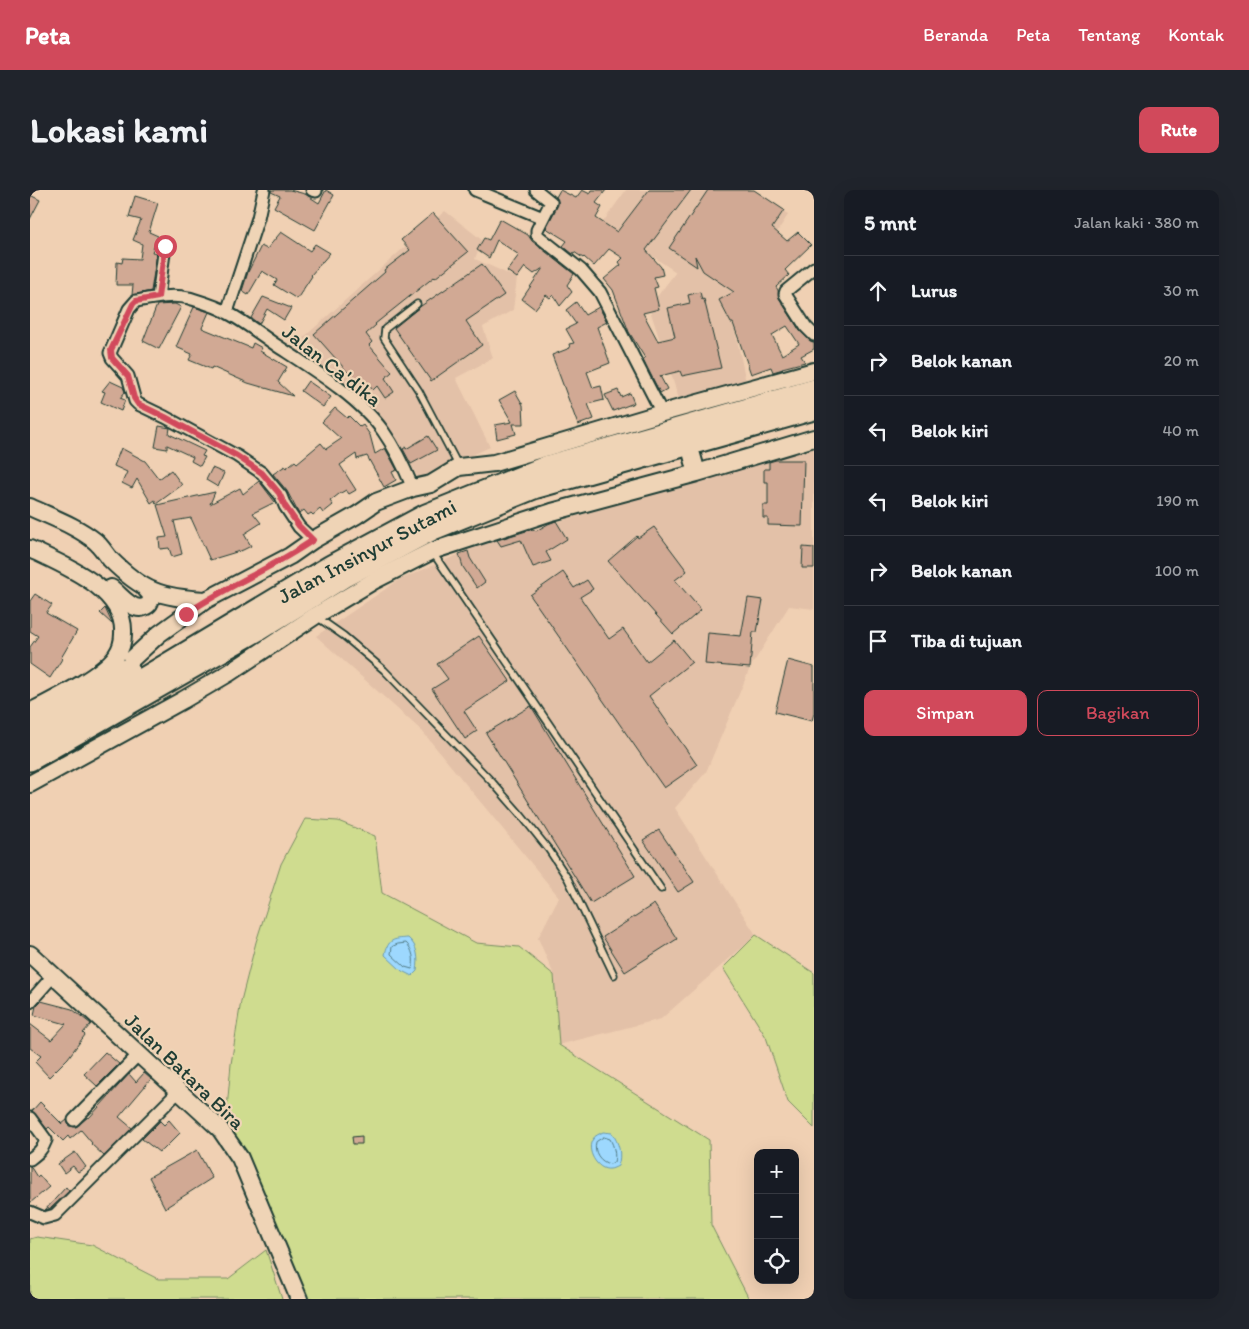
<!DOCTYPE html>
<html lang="id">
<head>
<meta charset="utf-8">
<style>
  :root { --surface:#171b24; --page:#20242c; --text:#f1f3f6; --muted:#9ea1a6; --line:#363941; --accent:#d1495b }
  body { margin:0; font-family:Itim,sans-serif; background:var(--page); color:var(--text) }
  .controls { position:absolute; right:15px; bottom:15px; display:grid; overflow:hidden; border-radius:10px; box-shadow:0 5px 20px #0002 }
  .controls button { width:45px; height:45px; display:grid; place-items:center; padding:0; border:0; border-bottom:1px solid var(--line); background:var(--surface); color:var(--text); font:25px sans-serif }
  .stop { position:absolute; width:15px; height:15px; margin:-11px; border:4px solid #d1495b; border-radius:50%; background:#fff }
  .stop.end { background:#d1495b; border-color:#fff; box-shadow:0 1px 5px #0008 }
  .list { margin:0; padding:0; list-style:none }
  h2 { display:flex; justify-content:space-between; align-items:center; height:65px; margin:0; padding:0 20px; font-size:21px }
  h2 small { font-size:16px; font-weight:400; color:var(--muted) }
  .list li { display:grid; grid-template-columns:32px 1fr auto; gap:15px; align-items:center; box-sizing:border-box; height:70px; padding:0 20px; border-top:1px solid var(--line) }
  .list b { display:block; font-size:19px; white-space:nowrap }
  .list em { font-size:16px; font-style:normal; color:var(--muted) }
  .actions { display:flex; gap:10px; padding:15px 20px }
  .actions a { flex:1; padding:11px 0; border:1px solid var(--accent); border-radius:10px; text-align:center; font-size:18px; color:var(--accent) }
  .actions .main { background:var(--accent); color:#fff }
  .icon { flex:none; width:28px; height:28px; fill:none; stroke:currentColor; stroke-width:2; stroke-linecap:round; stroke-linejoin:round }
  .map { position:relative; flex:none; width:784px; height:1109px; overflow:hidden; border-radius:10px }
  header { display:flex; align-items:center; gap:30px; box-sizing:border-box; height:70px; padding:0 25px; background:var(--accent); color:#fff }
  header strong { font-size:24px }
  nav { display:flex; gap:28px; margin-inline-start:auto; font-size:18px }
  .intro { display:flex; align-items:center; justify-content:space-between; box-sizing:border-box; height:120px; padding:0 30px }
  h1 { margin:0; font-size:35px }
  .button { padding:12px 22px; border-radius:10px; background:var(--accent); color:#fff; font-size:18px; font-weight:700 }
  main { display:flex; gap:30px; padding:0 30px }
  aside { flex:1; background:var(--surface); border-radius:10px; box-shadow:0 5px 20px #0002 }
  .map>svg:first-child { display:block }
</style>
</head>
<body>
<header>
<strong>Peta</strong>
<nav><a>Beranda</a><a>Peta</a><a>Tentang</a><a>Kontak</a></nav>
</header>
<div class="intro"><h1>Lokasi kami</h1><a class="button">Rute</a></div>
<main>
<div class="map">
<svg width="784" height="1109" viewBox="0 0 784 1109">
  <rect width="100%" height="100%" fill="#f0d0b3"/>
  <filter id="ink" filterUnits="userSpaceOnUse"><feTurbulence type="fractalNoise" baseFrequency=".02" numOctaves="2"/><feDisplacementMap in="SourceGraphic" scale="10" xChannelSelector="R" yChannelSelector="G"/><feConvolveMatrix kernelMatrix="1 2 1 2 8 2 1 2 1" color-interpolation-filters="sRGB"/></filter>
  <g filter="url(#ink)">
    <!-- built -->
    <path fill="#e3c1a8" d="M596,0H715L758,25L712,96L735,118L705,140L716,192L650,212L619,117L646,82L613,60L568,39Z
      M415,21L452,50L445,69L487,88L483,120L453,137L463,168L426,188L460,257L389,289L366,249L328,205L263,157Z
      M784,255V419L759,416L720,478L676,582L645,618L726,745L631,829L528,855L524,785L508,748L529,707L392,541L286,446L369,390L451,355Z"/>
    <!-- green -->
    <path fill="#cfdc8f" stroke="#778c62" d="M275,629L308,631L345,646L352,703L446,753L489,757L524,785L529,855L679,950L681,1035L719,1109H267L199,956L197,919L201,874L211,811L226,752L251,674Z
      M726,745L784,783V938L758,912L736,847L693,778Z
      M7,1047L62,1055L128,1089H198L236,1060L252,1109H0V1049Z"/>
    <!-- water -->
    <path fill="#9dd8fe" stroke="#6b9aad" d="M378,748C388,756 389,769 387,781L382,786L372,781L355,765C358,749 363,749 378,748Z
      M573,942L582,943C589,953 592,964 588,976C586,977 582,979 580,979C567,981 555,959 563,949C565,945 570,944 573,942Z"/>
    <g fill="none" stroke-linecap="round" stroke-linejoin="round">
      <!-- shore -->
      <path stroke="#517b85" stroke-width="1" d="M368,754L376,753C383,759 385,771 382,779L375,777L361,764L362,757Z
        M574,947L580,949C584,956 586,965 584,972L580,974C570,972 563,962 566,952Z"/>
    </g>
    <!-- building -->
    <path fill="#d1a994" stroke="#1f3d34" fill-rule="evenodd" d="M241,0H260L275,4L289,13L296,0L304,5L285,40L244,17L250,6L241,2Z
      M530,0L546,8L552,0L560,4L562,0H576L566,13L572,17L566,28L587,42L619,0H661L616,60L631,77L633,85L624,87L628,97L624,98L629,119L613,123L628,151L645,147L638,118L660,113L658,105L670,102L672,110L674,109L691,178L652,186L650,181L630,186L637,199L630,203L613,169L615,168L599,142L583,100L574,89L591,75L589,72L593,68L579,59L564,76L554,67L553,68L544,62L543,64L533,56L537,51L516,38L528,15V12L526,7Z
      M678,0H724L754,20L742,38L757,51L768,42L781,55L755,80L759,85L746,97L748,100L749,108L770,141L779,150L784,152V159L771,166L775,172L752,178L753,179L743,182L741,177L721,184L703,133H701L689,110L704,102L673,81L665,66L667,77L639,58ZM757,136L769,154L752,165L742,145Z
      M0,5L10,10L0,29Z
      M105,6L128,13L119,42L128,46L122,62L127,63L121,101L102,105L103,95H86L87,72L92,73L93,68L110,69L112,54L103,50L111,30L99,27Z
      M403,23L438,62L405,88L404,87L345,134L346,135L336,144L342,152L339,155L362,182L355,188L364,202L355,208L347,196L343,200L334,190L329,195L284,144L355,82L354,80L380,60L371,50Z
      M470,29L498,45L502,51L544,84L537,95L542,102L530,116L523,105L520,108L516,105L505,119L492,109L513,78L504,84L495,77L487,88L477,81L489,65L467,50L459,68L447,60L454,48L459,50Z
      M251,42L280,61L285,54L300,63L281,85L282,86L267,109L244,95L247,90L232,81L218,105L212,101L218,82L231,56L237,59Z
      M452,74L474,105L436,131L452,155L401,191L364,138L391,116Z
      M233,107L261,118L254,130L237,119L229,134L221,128Z
      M546,112L555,125L569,117L577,132L567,137L580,173L557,182L563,198L571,196L574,210L558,214L564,229L548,235L522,165L540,158L539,154L544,153L536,139L546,134L536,120Z
      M145,114L151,117L129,159L113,151L127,115Z
      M164,117L179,122L172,138L221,158L223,153L232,158L230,161L257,177L248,192L263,206L218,193L182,177L181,179L159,170L162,164L146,157Z
      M80,191L93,197L95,202L90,208L95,210L91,221L71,212L75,202L72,201Z
      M278,191L301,207L293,217L271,201Z
      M588,200L591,207L600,203L604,213L583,221L575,205Z
      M485,201L493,215L494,234H483L486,244L467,249L465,235L482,232L469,210Z
      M305,218L317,228L319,226L330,237L333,235L340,245L345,264L355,258L367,280L362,282L366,290L354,297L337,266L327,269L326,264L310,275L326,300L319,304L316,300L309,304L300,311L303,315L293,323L290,319L283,325L281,323L278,325L274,320L269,324L257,301L243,284L255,276L256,278L265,271L267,273L291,253L296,259L311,249L292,232Z
      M129,236L140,238L139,244L175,261L172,266L175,267L170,276L161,271L163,267L137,255V259L125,257Z
      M398,246L407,260L381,274L373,259L376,257V259Z
      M91,258L115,271L129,289L141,280L152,295L126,314L125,310L121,313L107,289L102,298L92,293L97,282L84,276Z
      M746,270H774L772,336L738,335V328H733V315H738V292H734V279H739V272Z
      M182,278L194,283L188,297L176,290Z
      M229,291L245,312L223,323L231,333L214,344L221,356L213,360L180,370L161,328L144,331L152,364L142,367L139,358L130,359L129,348L137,347L127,315L185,302L180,314L210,298L213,304Z
      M526,331L537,349L516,362L521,371L503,377L491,350L471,356L467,350L503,339L506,341L518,334Z
      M624,337L657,381L645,390L671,420L643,444L578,371L607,346L608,348Z
      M773,357L784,358V378H772Z
      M438,361L440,368L455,392L447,398L433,377L429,364Z
      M533,382L544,398L557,390L563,399L550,407L579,449L593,439L617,472L644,450L662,472L619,506L667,575L634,598L500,405Z
      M5,404L22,415L16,423L47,441L31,468L32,469L20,488L0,474V457L8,446L0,441V411Z
      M718,408L733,410L727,442H723L720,478L675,474L678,443L711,446Z
      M75,418L81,431L82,434L70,423Z
      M449,446L480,491L434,521L447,541L435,549L402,499L418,489L407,474Z
      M758,470L784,477V523L782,531L745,522Z
      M501,516L605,686L561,713L456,543Z
      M629,640L664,692L648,702L613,650Z
      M624,714L647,749L595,782L573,747Z
      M11,811L42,819L61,834L53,843L55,845L38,868L19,887L5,872L11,866L0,858V834L21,850L36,834L4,825L6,816Z
      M75,862L89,874L67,896L54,884Z
      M114,883L121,889L89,927L102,938L74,966L61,954L62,953L51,940L40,949L38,946L33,951L19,937L17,939L2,921L10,912L32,934L37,930L39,936L46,937L58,927L59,928L99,884L106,892Z
      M139,930L150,943L132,961L131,959L129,962L112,949L130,931L134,935Z
      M332,946V954H323L322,947Z
      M167,960L182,988L135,1018L119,987Z
      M45,962L56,977L48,982L43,976L34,983L28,974Z
      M0,976L7,987L9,985L19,997L0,1013Z
      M36,997L39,1001L21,1018L15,1020Z"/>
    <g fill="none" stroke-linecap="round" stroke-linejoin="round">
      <!-- lane casing -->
      <g stroke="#1f3d34" stroke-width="9">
        <path id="lane" d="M387,114L355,139L354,148L389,201L428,275
          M403,363L631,699
          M287,427L314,446L354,480L463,593L491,625L519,660L538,689L584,785"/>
      </g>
      <!-- street casing -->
      <g stroke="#1f3d34" stroke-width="15">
        <path id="street" d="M282,0L286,1
          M445,0L513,28
          M506,0L521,12L507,40V45L551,80L570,102L632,223
          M784,78L756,101L755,104L776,137L784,145
          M128,107L135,56
          M197,122L228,28L234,0
          M283,350L269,337L255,316L251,306L232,283L207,266L135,227L108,214L105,211L98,186L82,168L80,163L99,119L106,111C123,108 142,104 159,108C172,112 187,116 198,123C215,132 230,144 246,155C281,178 329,207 353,241C365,258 375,279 383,298
          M0,812L23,786
          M44,930L109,864
          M0,969C8,963 13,959 16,950L0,928
          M0,1022L14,1028L25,1025L149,901"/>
      </g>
      <!-- secondary casing -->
      <g stroke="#1f3d34" stroke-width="20">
        <path id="secondary" d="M662,265L667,283
          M0,317C21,327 47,336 65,351C71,356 75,363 80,369C112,401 131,408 176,410
          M0,359C33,375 96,399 93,444C93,451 91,459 86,466C72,486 23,510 0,522
          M81,398C90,404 102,422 114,417C120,415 121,411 121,405L114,397
          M102,469L129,444L176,410L260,366L283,350L327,325L346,312L383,298L401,294L429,277L464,273L632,223L784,181
          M0,594L153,510L199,483L285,426L345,390L402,361L522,322L667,283L784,248
          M0,764L190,939L210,968L269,1109"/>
      </g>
      <!-- highway casing -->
      <g stroke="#1f3d34" stroke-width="25">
        <path id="highway" d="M0,535L78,494L98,479
          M0,552L76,511L301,376L396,325L518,276L784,200
          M0,570L228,440L313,387L403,339L504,298L784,219"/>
      </g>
      <!-- lane -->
      <use href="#lane" stroke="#efd4b6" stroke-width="5.5"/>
      <!-- street -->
      <use href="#street" stroke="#efd4b6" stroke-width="11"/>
      <!-- secondary -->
      <use href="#secondary" stroke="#efd4b6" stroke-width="16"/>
      <!-- highway -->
      <use href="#highway" stroke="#efd4b6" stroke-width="21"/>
    </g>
  </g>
  <g fill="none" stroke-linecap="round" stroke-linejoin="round" filter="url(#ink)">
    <!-- route -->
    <path stroke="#d1495b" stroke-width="6" d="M135,56L128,107L106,111L103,114L81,160L82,168L98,186L104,208L108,214L135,227L207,266L232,283L249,303L255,316L269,336L283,350C243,378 196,396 156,424"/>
  </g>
  <g text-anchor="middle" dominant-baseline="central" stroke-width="4.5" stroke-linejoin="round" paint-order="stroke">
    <!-- street labels -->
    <g font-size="21" fill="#1f3d34" stroke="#efd4b6">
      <text transform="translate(302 175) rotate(38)">Jalan Ca'dika</text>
      <text transform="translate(337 361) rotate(-28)">Jalan Insinyur Sutami</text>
      <text transform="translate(155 881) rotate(44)">Jalan Batara Bira</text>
    </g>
  </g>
</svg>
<div class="controls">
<button>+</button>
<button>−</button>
<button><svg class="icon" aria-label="locate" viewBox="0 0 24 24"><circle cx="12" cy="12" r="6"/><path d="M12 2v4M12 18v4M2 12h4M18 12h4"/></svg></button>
</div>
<div class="stop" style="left:135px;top:56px"></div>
<div class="stop end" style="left:156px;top:424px"></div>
</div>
<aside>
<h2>5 mnt<small>Jalan kaki · 380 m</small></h2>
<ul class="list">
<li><svg class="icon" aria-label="ahead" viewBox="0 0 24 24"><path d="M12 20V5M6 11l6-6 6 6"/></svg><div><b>Lurus</b></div><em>30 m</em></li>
<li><svg class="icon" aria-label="right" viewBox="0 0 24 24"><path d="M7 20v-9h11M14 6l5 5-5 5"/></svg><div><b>Belok kanan</b></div><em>20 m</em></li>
<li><svg class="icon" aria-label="left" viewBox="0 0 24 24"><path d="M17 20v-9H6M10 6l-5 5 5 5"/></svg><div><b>Belok kiri</b></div><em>40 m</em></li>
<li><svg class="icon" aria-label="left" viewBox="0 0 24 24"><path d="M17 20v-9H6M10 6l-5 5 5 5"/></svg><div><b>Belok kiri</b></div><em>190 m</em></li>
<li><svg class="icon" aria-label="right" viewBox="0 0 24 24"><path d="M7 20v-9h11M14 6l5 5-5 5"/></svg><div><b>Belok kanan</b></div><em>100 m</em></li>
<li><svg class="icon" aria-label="arrive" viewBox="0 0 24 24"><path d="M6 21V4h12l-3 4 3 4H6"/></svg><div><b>Tiba di tujuan</b></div></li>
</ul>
<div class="actions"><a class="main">Simpan</a><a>Bagikan</a></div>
</aside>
</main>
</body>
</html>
